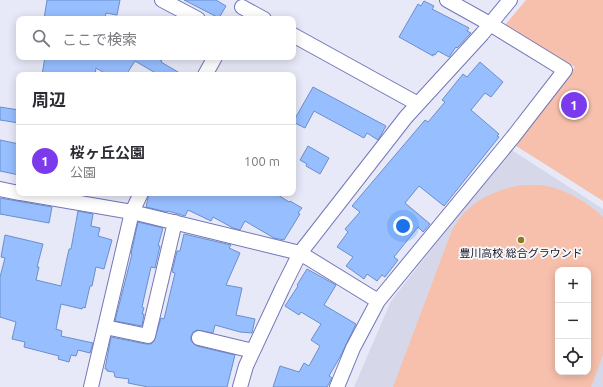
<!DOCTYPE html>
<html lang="ja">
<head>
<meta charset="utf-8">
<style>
  :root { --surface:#fff; --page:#f2f2f3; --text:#2b2b33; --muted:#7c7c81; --line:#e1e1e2; --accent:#7c3aed }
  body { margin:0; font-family:Ubuntu,"Noto Sans JP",sans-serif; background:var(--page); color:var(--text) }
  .controls { position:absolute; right:12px; bottom:12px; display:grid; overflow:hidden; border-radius:8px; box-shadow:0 2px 10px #0003 }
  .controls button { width:36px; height:36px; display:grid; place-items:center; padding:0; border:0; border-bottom:1px solid var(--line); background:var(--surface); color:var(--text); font:20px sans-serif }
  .you { position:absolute; left:403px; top:226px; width:14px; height:14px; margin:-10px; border:3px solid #fff; border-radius:50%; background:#1a73e8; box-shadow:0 0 0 6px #1a73e833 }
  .badge { display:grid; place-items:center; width:26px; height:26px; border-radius:50%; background:var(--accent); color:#fff; font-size:13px; font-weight:700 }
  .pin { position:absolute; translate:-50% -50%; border:2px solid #fff; box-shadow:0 1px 4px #0006 }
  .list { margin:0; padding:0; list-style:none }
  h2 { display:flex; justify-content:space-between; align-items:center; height:52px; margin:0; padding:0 16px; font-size:17px }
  h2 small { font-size:13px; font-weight:400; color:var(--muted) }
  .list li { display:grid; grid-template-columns:26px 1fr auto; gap:12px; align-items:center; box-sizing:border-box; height:72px; padding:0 16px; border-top:1px solid var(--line) }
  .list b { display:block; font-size:15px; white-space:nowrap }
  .list p { margin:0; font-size:13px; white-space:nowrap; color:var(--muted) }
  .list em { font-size:13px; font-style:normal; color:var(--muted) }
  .icon { flex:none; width:22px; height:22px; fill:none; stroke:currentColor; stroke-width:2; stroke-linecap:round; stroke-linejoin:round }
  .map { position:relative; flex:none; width:603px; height:387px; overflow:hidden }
  .search { position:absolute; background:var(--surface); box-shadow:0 2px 10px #0003; left:16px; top:16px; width:280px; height:44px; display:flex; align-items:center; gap:10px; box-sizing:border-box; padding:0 14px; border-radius:8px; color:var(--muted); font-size:15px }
  .panel { position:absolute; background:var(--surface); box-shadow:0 2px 10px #0003; left:16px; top:72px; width:280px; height:124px; border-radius:8px }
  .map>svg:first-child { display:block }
</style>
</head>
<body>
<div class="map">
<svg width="603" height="387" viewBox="0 0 603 387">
  <rect width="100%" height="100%" fill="#e7e9f8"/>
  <!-- built -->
  <path fill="#d6d8e9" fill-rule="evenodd" d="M510,149L603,209V387H354L391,301ZM558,270H588V372H558Z"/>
  <!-- green -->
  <path fill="#f7c0ac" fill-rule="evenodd" d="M526,0H603V201L513,144L575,67L505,25Z
    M521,185C529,186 538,184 546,186C565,189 589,203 603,217V355L591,387H393L452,230C457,223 461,215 467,210C483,195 501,189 521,185ZM558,270H588V372H558Z"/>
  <!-- building -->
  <path fill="#97beff" stroke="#6a8fcc" d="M47,0H120L117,15L106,13L105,19H44Z
    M184,0H216L226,6L219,18Z
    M424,1L434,6L432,9L469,28L467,31L471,33L457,48L456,47L449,57L438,51L435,55L433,54V56L399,37L418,4L421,6Z
    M45,57H155L162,61L161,62L183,75H159L135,61L126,75H108L96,68L95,75H42Z
    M480,62L503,82L491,97L485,93L471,110L499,134L497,136L499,137L444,206L419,186L405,203L430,224L423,232L418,227L394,257L398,260L385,277L382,275L377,281L367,274L364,279L346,266L353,257L337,247L348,232L345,229L360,212L352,206L425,120L428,122L445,102L442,100L463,74L467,77Z
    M313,87L386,126L381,135L378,140L367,133L364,138L314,111L305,128L293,122Z
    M0,107L19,110V123L0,120Z
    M0,140L19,144V175L0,171Z
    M308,146L329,158L320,174L306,166L307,164L300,160Z
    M149,193H275L289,202L290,201L302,208L298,213L300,214L284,240L274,238L245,221L240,230L233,228L213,217L211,221L188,210L185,216L168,211L167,212L146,207Z
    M0,198L52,207L49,223L0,214Z
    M78,211L93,214L91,226L100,228L98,236L112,240L104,269L96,267L92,286H90L85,308L83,307L82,309L61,304L56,329L62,331L61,336L93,343L90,353L78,350L76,356L71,355L69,362L58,359L59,356L24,347L25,342L12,339L16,322L0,317V277L5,258L1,257L5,235L43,244L37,267H39L36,280L61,286L69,249H71Z
    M138,222L163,228L158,246H160L155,268L151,267L142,307L144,308L142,314H144L142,326L115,321L132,254H131Z
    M184,234L231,245L229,248L240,253L226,285L242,288L236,315L255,319L252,333L240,332L215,325L213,333L197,330L193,332L191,336V341L197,346L235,355L227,387H148L128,383L129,379L115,377L114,372L107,371V369H105L111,337L146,344H151L154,341L161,318L164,319L175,273L172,272L177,251H180Z
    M307,269L336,285L324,305L356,324L340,357L329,376L332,378L327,387H273L280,366L299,372L304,363L309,366L320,346L311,340L321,324L301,312L299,315L285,306L298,286L297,285Z"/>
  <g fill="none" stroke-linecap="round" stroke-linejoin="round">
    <!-- minor casing -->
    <g stroke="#7376b9" stroke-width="16">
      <path id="minor" d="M162,0L198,19
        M242,7L264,19
        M293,35L418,104
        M205,75L215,57
        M0,189L19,193
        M21,193L132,212L300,253L378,301
        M105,327L148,336L175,222
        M199,338L253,351
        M91,387L132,212L141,193
        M240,387L246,366L282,289L300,253L406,117L482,34L510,0
        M337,387L353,348L378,301L513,137L565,70L490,24L447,0"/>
    </g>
    <!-- minor -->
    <use href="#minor" stroke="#fff" stroke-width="14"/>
  </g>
  <!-- markers -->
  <circle fill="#8a7d23" stroke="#f8f8f8" stroke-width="1.5" cx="521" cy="240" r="4"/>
  <g text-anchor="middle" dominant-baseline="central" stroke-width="3.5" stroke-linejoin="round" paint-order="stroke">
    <!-- poi labels -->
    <g font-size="11" fill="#14142e" stroke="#f8f8f8">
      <text x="521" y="253">豊川高校 総合グラウンド</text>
    </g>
  </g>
</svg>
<div class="controls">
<button>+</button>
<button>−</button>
<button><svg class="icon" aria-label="locate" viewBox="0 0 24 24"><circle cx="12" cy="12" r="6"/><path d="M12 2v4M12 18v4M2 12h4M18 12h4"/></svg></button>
</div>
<div class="you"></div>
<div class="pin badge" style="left:574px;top:105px">1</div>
<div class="search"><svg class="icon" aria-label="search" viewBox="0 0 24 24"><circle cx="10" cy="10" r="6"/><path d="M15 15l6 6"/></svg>ここで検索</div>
<section class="panel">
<h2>周辺<small></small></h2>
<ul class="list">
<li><span class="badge">1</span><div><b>桜ヶ丘公園</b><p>公園</p></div><em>100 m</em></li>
</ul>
</section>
</div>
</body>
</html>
